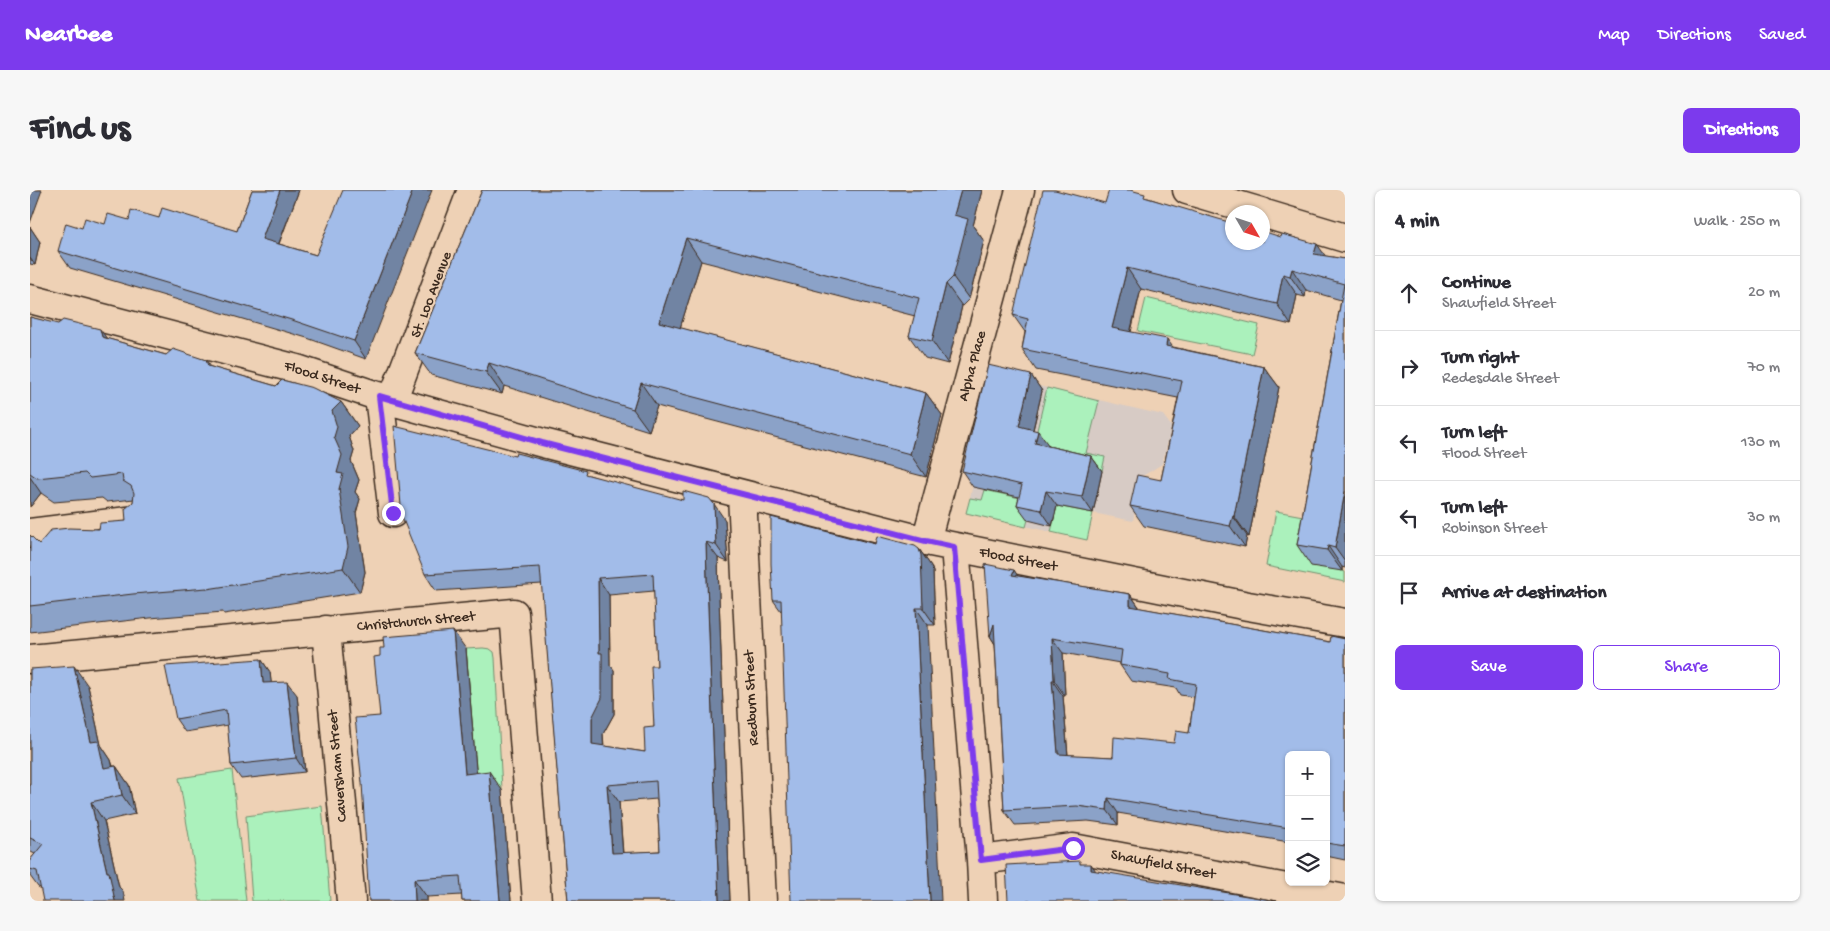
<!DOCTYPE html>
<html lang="en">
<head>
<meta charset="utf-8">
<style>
  :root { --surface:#fff; --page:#f7f7f7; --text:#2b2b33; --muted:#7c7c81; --line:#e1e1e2; --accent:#7c3aed }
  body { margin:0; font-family:"Gochi Hand",sans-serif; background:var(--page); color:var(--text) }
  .controls { position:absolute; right:15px; bottom:15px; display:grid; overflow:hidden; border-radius:8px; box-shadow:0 1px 4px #0004 }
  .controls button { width:45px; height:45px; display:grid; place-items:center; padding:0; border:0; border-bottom:1px solid var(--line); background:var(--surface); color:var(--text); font:25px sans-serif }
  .compass { position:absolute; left:1195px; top:15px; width:45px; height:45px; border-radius:50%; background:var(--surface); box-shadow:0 1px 4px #0004; rotate:129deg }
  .stop { position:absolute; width:15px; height:15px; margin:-11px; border:4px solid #7c3aed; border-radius:50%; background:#fff }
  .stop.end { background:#7c3aed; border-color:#fff; box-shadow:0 1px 5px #0008 }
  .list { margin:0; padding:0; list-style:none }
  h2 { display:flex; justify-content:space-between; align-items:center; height:65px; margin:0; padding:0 20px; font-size:21px }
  h2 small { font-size:16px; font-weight:400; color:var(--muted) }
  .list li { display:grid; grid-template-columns:32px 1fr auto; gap:15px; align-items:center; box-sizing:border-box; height:75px; padding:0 20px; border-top:1px solid var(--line) }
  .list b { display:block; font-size:19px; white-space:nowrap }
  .list p { margin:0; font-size:16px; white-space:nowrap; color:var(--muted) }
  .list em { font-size:16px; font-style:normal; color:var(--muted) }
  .actions { display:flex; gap:10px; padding:15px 20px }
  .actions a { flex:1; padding:11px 0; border:1px solid var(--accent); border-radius:8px; text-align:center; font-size:18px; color:var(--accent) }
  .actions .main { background:var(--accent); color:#fff }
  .icon { flex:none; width:28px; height:28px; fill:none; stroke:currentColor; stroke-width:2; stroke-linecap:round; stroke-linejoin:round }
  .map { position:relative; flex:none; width:1315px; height:711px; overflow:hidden; border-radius:8px }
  header { display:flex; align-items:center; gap:30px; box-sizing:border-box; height:70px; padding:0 25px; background:var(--accent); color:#fff }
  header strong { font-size:24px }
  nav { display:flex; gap:28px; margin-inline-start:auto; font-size:18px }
  .intro { display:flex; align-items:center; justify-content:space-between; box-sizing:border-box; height:120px; padding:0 30px }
  h1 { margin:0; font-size:35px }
  .button { padding:12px 22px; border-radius:8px; background:var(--accent); color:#fff; font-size:18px; font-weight:700 }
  main { display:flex; gap:30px; padding:0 30px }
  aside { flex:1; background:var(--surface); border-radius:8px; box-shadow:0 1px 4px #0004 }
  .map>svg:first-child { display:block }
</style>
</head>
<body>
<header>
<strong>Nearbee</strong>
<nav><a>Map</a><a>Directions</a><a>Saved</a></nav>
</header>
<div class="intro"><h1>Find us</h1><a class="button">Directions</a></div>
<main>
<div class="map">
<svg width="1315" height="711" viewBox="0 0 1315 711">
  <rect width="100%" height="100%" fill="#eed1b5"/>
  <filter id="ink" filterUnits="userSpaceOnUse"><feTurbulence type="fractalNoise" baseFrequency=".02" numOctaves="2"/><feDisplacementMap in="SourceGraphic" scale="10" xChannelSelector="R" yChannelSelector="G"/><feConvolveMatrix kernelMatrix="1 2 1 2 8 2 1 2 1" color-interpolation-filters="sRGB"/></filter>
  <g filter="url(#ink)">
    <!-- built -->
    <path fill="#d7cbc5" d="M970,187L1133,225L1142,237L1132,274L1111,287L1103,331L1063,323L1057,350L936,323Z"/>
    <!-- green -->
    <path fill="#abf1bc" stroke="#738e6d" d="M1116,108L1229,135L1222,164L1108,141Z
      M1017,198L1069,211L1056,263L1075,267L1072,281L1004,253Z
      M955,300L1003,311L996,337L936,323L940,308L952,310Z
      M1027,316L1063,323L1057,350L1021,342Z
      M1246,321L1289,329L1312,381L1315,382V392L1236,376Z
      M453,458L460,459L464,462L465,468L472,600L448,602L436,459Z
      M202,580L216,711H170L149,588Z
      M292,616L300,711H222L216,626Z"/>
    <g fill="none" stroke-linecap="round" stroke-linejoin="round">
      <!-- minor casing -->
      <g stroke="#3b2a1e" stroke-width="31">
        <path id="minor" d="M1157,0L1231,22
          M1232,23L1315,48
          M0,109L267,179L362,211L513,253L896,351L1218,416L1315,433
          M349,206L363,323
          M362,211L442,0
          M712,305L732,711
          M0,343L106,330
          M896,351L990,0
          M925,357L951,670L953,711
          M296,440L321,711
          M0,469L484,423L507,711
          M951,670L1043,658L1315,709"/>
      </g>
      <!-- minor -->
      <use href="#minor" stroke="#eed1b5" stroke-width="28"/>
    </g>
    <!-- wall -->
    <path fill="#8ba2c8" stroke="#3b2a1e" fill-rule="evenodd" d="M222,0H269L249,54L286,65L336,169L277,148L40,78L28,61L52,38L99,30L129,28L207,41Z
      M452,0H952L943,36L954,51L939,109L932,116L918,174L895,168L879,146L885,126L671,71L650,138L896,203L912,225L896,287L627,216L619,241L474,196L472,204L401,185L385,163Z
      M1118,8L1295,66L1315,69V378L1312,377V381L1281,376L1267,355L1311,110L1276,100L1275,107L1267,105L1261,135L1111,99L1101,142L1143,157L1234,177L1249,197L1219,347L1217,346L1215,357L1114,336L1100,316L1131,290L1148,208L1006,180L992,159L995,142L983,125L1075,13Z
      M0,37L10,52L5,75L0,74Z
      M0,127L136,165L176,170L181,177L246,196L311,212L328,236L319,246L324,261L321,271L329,290L325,302L330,309L326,323L335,382L330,402L194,424L193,422L120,428L0,442V345L9,354L96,331L104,309L77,312L72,308L24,312L11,303L0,317Z
      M1001,185L1012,201L1003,240L1018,256L1061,266L1072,281L1063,323L1027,316L1022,336L998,330L987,315L989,307L943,297L932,281Z
      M559,285L695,330L698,372L688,368L689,407L700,711H538L512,394L406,401L395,384ZM624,401L627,476L624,537L615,562L574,556L573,544L584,524V480L580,475L579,405ZM627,609L630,661L593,663L589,612Z
      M845,354L889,359L901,376L903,382L905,435H898L751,421L743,410Z
      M984,380L987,386L1100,404L1110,418L1300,452L1315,449V670L1296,666V565H1259V652L1088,623V635L1058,631L985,635L974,620L965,454L960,446ZM1033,463L1090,473V475L1101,491L1146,498L1150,505L1164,507L1159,543L1144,553L1083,567L1038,565L1033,506H1035Z
      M436,459L446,582L472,600L481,711H432V705L397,707V711H339L350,526V466Z
      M231,469L240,482L241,493L267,505L275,582L211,589L201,575L198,535L155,542L146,529Z
      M0,479L58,496L71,555L81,570L83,576H86L99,595L105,624L74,631L89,697L93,701L10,698L8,697L0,686V670L5,664L1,662L0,660Z"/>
    <!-- shaded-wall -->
    <path fill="#7184a3" stroke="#3b2a1e" d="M0,0H12L0,33Z
      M250,0H269L244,66L232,49Z
      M383,0H402L336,169L324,151Z
      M931,0H952L943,36L954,51L939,109L923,87L924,25Z
      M0,37L10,52L5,75L0,68Z
      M656,48L671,71L645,154L629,132Z
      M1287,54L1301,74L1284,64Z
      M1097,78L1111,99L1096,159L1082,138Z
      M1262,79L1276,100L1275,107L1260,86Z
      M1253,84L1267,105L1261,135L1247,114Z
      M916,94L932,116L918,174L902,151Z
      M70,139L87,163L72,147Z
      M1137,149L1152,170L1136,156Z
      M459,173L474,196L472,204L456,182Z
      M1234,177L1249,197L1219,347L1204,326Z
      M1001,185L1012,201L1000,252L989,236Z
      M611,193L627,216L619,241L603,219Z
      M896,203L912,225L896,287L880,264Z
      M311,212L328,236L319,246L324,261L321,271L329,290L325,302L330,309L326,323L335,382L330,402L313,378L309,299L302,221Z
      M1008,241L1019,256L1005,253Z
      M1061,266L1072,281L1063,323L1052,307Z
      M0,287L11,303L1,316L0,315Z
      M1016,301L1027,316L1022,336L1011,320Z
      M1315,301V372L1305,358Z
      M684,314L695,330L698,372L686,355Z
      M1203,326L1217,346L1215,357L1200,336Z
      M676,352L688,368L689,407L700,711H689L677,391Z
      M1298,356L1312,377V381L1297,360Z
      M889,359L901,376L903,382L905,435L893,418Z
      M984,380L994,396L982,385Z
      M568,388L579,405L580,475L584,480V524L573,544L574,571L562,554V528L569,463Z
      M1100,404L1111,420L1100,416Z
      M886,418L898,435L911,711H900Z
      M964,434L970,462L960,446Z
      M423,441L436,459L448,602L435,584Z
      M1022,448L1033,463L1035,506L1024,490Z
      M231,469L240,482L243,507L233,493Z
      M44,476L58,496L71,555L81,570L88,598L74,578L61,552Z
      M1022,490L1033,506L1039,579L1028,564Z
      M257,492L267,505L275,582L266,568Z
      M86,576L99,595L105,624L92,605Z
      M459,581L472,600L481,711H470Z
      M577,595L589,612L594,680L582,663Z
      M1078,608L1088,623V635L1077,620Z
      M61,612L74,631L89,697L93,701L95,711H85L77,682Z
      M1061,674L1073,691L1061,680Z
      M384,689L397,707V711H385Z"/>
    <!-- building -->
    <path fill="#a2bce9" stroke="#3b2a1e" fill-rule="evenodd" d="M222,0H250L232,49L286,65L313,0H383L324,151L265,131L28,61L36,33L52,38L55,28L75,34L78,24L99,30L101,20L129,28L132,18L207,41Z
      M452,0H931L924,25L938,29L923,87L916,94L902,151L879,146L889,108L656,48L629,132L896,203L880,264L611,193L603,219L459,173L456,182L385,163Z
      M1013,0H1025L1075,13L1079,0H1100L1115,4L1114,7L1202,33V52H1232V41L1251,47L1252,44L1287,54L1284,64L1315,69V301L1305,358L1298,356L1297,360L1267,355L1314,94L1262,79L1260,86L1253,84L1247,114L1097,78L1082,138L1137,149L1136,156L1234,177L1204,326H1203L1200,336L1100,316L1107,285L1131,290L1152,191L992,159L998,129L983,125Z
      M0,127L28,134L33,130L70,139L72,147L136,165L143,159L176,170L178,176L246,196L252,190L283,198L311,212L302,221L307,237L304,247L312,265L307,283L313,284L309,299L318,357L313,378L177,399V398L103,404L0,416V345L9,354L21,340L39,338L69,339L70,333L96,331L95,319L103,312L104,303L101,296L93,291L92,284L60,288L55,283L7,288L0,283Z
      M958,175L1001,185L989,236L1008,241L1005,253L1061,266L1052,307L1016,301L1011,320L987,315L992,295L932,281Z
      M364,236L485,266L486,263L556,281L555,284L653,310V301L679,308L684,314L686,355L676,352L677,391L689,711H538L510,377L395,384L372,327ZM623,384L627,476H621L624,537L614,538L615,562L562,554V528L572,508V463H569L568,388ZM626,591L630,661L582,663L577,595Z
      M741,327L845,354L847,346L885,356L889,359L891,365L893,418H886L900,711H761L751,410H743L741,374Z
      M955,374L984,380L982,385L1100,404V416L1300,452L1301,446L1315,449V656L1296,653V565H1259V638L1078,608L1077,620L1047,616L974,620L964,434L960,446ZM1022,448L1092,460L1090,475L1140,484L1139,489L1166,494L1159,543L1146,541L1144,553L1084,547L1083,567L1028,564L1022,490H1024Z
      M423,441L435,584L459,581L470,711H432L430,686L384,689L385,711H339L332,593L325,528L350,526L344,467L350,466V458H354L353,447Z
      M231,469L233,493L257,492L266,568L201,575L196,520L146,529L135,476Z
      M44,476L61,552L68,551L74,578L86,576L92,605L61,612L77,682H79L85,711H13L7,681L0,679V670L13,654L0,648V479Z
      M1050,671V674H1061V680L1247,711H978L976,675Z"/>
  </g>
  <g fill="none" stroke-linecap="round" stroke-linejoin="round" filter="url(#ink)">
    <!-- route -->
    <path stroke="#7c3aed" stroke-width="6" d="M363,323L349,206L512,253L896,351L924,357L951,670L1043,658"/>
  </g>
  <g text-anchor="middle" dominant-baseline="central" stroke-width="4" stroke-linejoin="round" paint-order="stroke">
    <!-- street labels -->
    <g font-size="15" fill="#3b2a1e" stroke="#eed1b5">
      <text transform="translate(402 105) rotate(-69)">St. Loo Avenue</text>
      <text transform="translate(943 176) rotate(-75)">Alpha Place</text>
      <text transform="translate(292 188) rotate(18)">Flood Street</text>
      <text transform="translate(988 370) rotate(11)">Flood Street</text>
      <text transform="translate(386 432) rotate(-5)">Christchurch Street</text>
      <text transform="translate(722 508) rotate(-93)">Redburn Street</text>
      <text transform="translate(308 576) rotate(-95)">Caversham Street</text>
      <text transform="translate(1133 675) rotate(11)">Shawfield Street</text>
    </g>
  </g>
</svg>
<div class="controls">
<button>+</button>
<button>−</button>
<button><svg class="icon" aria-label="layers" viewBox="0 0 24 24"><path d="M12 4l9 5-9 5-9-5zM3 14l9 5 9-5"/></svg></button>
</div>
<svg class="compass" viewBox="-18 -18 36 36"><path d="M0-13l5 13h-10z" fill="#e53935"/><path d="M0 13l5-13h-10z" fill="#7c7c81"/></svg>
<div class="stop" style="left:1043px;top:658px"></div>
<div class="stop end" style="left:363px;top:323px"></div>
</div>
<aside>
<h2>4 min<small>Walk · 250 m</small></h2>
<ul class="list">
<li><svg class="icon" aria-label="ahead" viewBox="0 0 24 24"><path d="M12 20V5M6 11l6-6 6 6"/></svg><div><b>Continue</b><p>Shawfield Street</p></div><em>20 m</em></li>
<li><svg class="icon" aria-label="right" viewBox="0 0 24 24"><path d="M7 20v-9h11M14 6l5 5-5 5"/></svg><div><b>Turn right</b><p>Redesdale Street</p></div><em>70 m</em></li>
<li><svg class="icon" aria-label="left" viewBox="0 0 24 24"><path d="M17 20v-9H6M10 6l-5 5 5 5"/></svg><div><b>Turn left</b><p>Flood Street</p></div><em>130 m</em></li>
<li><svg class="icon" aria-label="left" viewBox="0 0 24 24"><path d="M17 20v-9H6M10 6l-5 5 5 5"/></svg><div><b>Turn left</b><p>Robinson Street</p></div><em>30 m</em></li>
<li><svg class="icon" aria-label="arrive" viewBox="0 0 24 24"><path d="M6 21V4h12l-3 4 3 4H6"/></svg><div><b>Arrive at destination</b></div></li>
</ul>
<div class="actions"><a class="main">Save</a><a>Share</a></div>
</aside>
</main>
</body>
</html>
